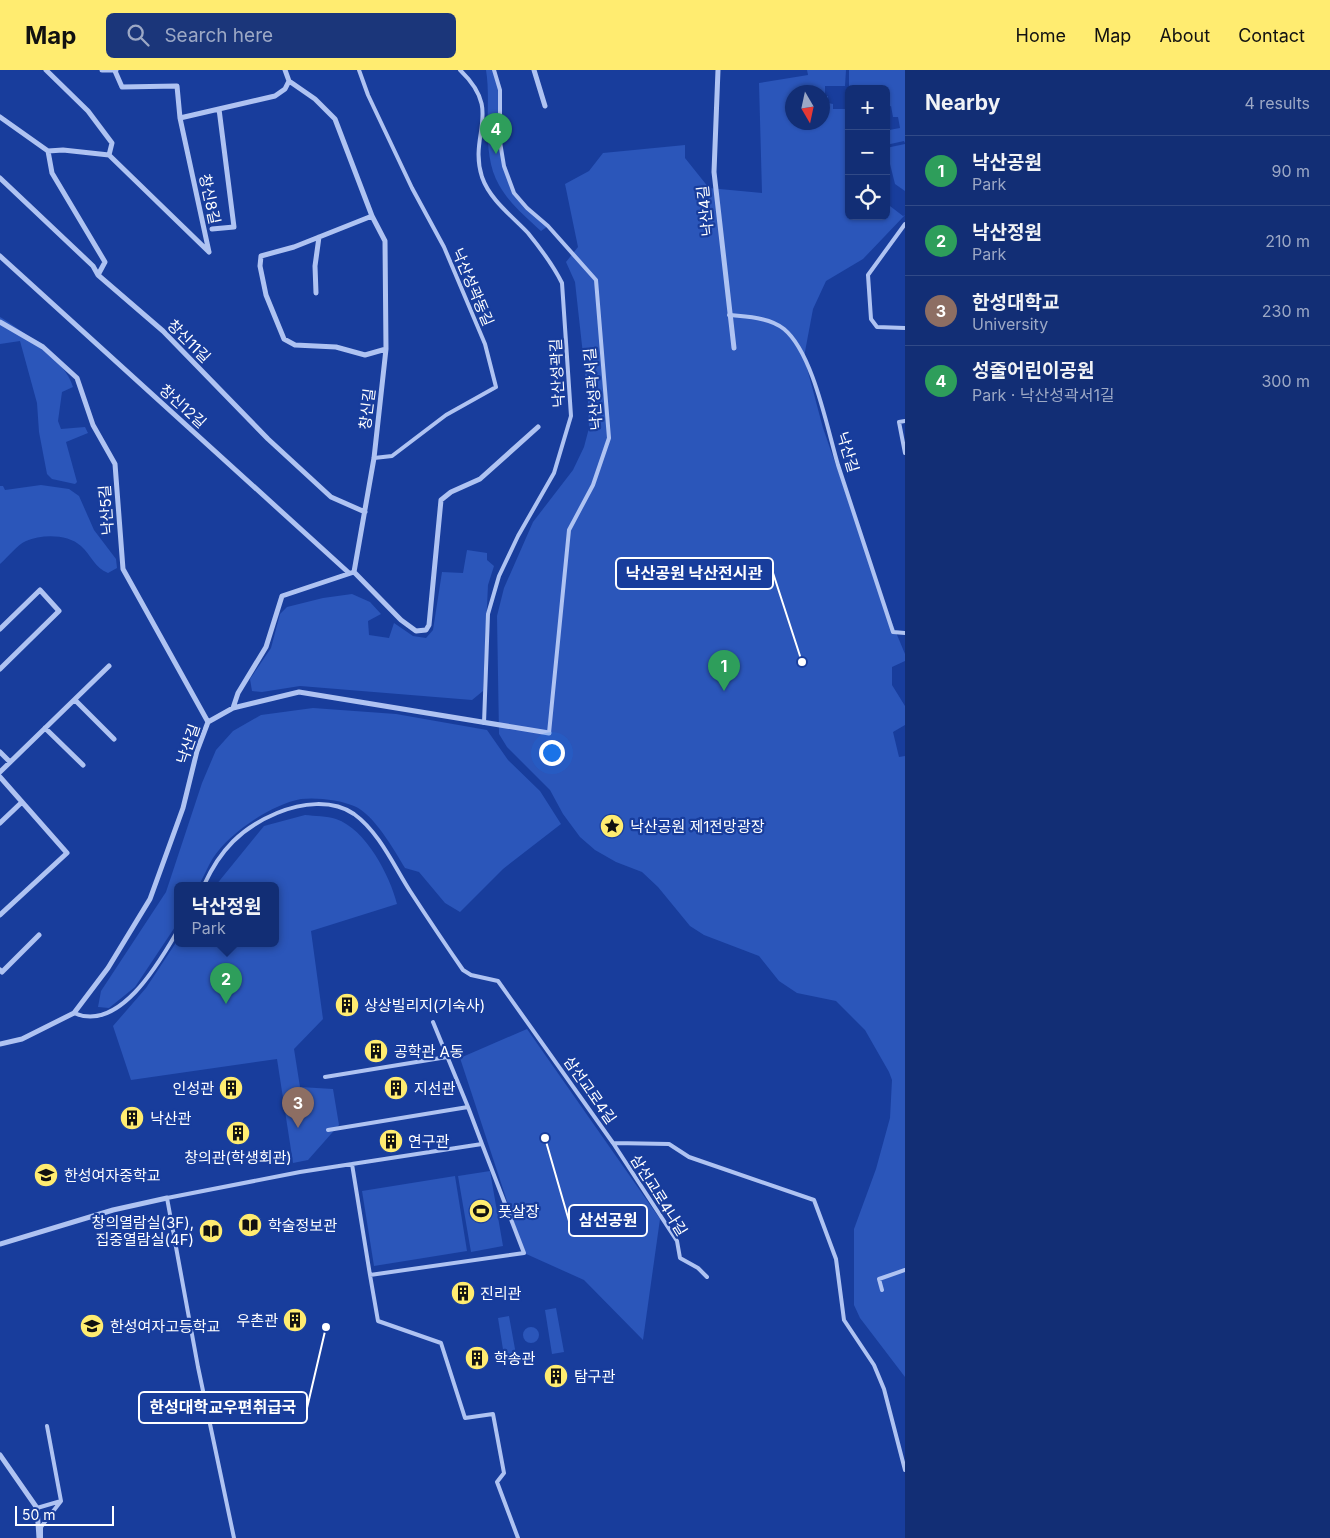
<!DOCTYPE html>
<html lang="en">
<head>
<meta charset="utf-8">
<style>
  :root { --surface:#122e75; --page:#1b367a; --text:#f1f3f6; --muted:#9ca8c5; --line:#314a87; --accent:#ffec70 }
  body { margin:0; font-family:Inter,"Noto Sans KR",sans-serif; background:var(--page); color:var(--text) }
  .controls { position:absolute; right:15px; top:15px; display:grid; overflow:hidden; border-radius:8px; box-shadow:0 1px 4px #0004 }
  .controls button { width:45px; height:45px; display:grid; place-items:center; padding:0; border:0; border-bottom:1px solid var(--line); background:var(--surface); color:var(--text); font:25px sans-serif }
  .compass { position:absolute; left:785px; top:15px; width:45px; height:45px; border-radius:50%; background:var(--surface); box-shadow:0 1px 4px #0004; rotate:171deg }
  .scale { position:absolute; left:15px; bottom:12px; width:99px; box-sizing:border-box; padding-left:5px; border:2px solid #fff; border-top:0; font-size:14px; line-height:18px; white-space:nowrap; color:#fff; -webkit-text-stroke:4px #183d9c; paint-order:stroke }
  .you { position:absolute; left:551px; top:682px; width:18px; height:18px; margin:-12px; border:4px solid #fff; border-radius:50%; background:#1a73e8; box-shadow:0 0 0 8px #1a73e833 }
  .badge { display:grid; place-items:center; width:32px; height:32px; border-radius:50%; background:var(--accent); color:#fff; font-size:16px; font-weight:700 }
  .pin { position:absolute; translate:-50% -41px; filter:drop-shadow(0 1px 2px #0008) }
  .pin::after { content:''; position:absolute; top:26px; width:18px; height:15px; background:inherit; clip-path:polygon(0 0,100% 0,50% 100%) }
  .popup { position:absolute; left:174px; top:812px; width:105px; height:65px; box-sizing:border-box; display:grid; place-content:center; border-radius:8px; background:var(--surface); filter:drop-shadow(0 1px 4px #0005); font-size:16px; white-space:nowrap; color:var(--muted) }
  .popup b { font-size:19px; color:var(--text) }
  .popup::after { content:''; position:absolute; left:50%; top:100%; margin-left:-10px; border:10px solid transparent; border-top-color:var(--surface) }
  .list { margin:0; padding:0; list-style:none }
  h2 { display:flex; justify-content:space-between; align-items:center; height:65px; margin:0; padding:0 20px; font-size:21px }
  h2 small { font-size:16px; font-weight:400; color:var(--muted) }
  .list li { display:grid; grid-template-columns:32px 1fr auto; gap:15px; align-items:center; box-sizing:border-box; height:70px; padding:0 20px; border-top:1px solid var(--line) }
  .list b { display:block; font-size:19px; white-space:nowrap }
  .list p { margin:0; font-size:16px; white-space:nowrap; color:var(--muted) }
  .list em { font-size:16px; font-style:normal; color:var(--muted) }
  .icon { flex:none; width:28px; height:28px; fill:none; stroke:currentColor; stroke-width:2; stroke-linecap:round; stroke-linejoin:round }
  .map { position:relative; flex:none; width:905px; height:1468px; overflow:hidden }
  header { display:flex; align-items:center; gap:30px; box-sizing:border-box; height:70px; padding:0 25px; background:var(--accent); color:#111 }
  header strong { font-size:24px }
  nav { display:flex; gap:28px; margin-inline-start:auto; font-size:18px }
  .search { width:350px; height:45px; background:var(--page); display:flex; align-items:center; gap:12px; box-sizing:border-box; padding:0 18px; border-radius:8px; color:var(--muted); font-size:19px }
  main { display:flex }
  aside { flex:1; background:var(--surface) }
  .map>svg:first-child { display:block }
</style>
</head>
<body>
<header>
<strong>Map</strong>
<div class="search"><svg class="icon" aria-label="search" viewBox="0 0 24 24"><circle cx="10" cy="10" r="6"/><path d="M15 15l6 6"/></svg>Search here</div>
<nav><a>Home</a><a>Map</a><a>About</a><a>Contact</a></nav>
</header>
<main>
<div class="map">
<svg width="905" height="1468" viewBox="0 0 905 1468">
  <rect width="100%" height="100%" fill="#183d9c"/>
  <!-- green -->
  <path fill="#2b56ba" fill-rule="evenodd" d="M486,0H494L500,20V73L504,96L514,124L548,156L541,161C526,147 509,133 499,115C480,82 492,36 486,0Z
    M807,0H846L845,16H825V26H828V33L833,34V39H845L849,64V146H886V133L903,146L905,145L863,189L826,211L813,239L804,287L823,358L885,536L905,584V591L892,597V615L905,636V655L893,662L899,687L905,686V1307L860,1248L854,1235V1159L876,1099L890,1048L892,1010L889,1002L865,960L836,931L797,923L779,911L759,886L704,865L690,856L658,817L642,802L616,792L595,780L580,767L563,744L550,720L507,677L499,664L497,546L504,518L533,452L573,400L584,377L589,358L588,330L575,212L566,192L578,177L565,114L589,101L603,83L685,75V88L709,118L762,123L759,13L808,5ZM792,22H822V52H792Z
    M849,0H905V73L904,71L886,75V19H849ZM891,36L893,47H898L900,58L889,60L887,49L890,48L888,37Z
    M905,74V121L895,114L886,78Z
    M0,247C23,261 66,291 73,317L62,322L58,351L61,359L85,357L88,363L66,372L77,412L75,414L52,409L47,404L39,362L37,333L20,271L0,274Z
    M41,415L69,419L79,426L94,460L116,489L117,498L108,503C95,498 91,485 81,476C68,464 42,464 26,471C17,475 8,487 0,494V416H3L5,420Z
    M467,480L487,483V490L494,496L488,515L483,621L472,630L300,616L262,622L252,621L250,609L271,578L280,544L287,537L323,528L352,524L370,532L381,544L368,551L369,565L389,568L394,553L413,566L426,568L433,560L442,502L463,503Z
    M313,638L396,644L487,660L508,690L540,721L561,754L503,799L460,842L445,833L419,802L405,798C394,780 374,744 354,736C341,730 316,727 301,729C272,734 229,763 213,788C208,796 204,806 199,815H177V854L135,917L109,938L98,937L101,921L166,822L202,713L216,680L233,661L261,645Z
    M305,745C315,746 327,746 336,749C366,759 390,806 397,834L311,861L323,949L294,979L300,1017L333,1019L339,1055L308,1090L293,1093L277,989L131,1010L113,956L146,918L177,871V873H275V815H216L264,756Z
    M527,959L660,1149L643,1270L584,1210L524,1183L460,988Z
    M490,1101L503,1176L471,1182L458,1106Z
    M455,1106L467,1181L374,1196L362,1121Z
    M556,1238L564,1282L552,1284L545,1240Z
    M509,1246L517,1290L505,1292L498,1248Z
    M523 1265a8 8 0 1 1 16 0a8 8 0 1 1-16 0Z"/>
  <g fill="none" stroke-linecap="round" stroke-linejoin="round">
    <!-- service -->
    <path stroke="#afc3f2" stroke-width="4" d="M359,0L368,25L412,118L444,177L485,274L496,317L446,345L392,386L374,388
      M460,0C504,42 468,63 482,107C490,130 512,146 528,163C541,179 553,195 562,213L571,346L554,403L518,466L499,506L488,544L484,653
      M494,0L500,20V72L504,96L514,123L527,138L548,156L596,210L609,368L593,415L569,460L549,663
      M905,154L868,205L871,249L877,257L905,258
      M729,245C747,247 769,247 784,259C813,283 827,358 838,395C856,451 875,506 893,562L905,563
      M905,351L899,352L905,383
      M204,815C220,780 241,758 277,743C301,733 332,729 354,744C379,762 394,796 410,821C427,847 445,874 463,900L471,905L498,911L613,1073L677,1171L680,1188L698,1198L707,1207
      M74,943C119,963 159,893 177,862
      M433,952L468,1037
      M325,1007L447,987
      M614,1073L669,1074L689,1087L814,1130L836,1189L844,1250L874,1295L884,1319L905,1400
      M352,1094L370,1205L524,1183L482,1074
      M370,1205L378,1251L441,1273L465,1348L493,1344L504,1403L497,1412L518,1468
      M882,1220L879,1209L905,1200
      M37,1438L61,1431
      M41,1468V1457L61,1431L47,1356
      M234,1468L198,1297L167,1128L300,1102L482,1074L468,1037L328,1060"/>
    <!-- minor -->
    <path stroke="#afc3f2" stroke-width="5" d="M46,0L88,41L112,73L109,85L63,80L48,81L52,103L105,192L98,205
      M102,0H116
      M534,0L545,36
      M718,0L714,102L734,278
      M115,1L122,17L177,16L180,48L209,182
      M0,47L48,81
      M180,48L275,26L285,19L289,11
      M109,85L209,182
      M0,108L93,196L98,205L163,261L268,369L331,427L365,442
      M372,146L294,177L261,186L260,196L266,225L284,269L295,275L336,277L365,285L386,279
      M212,159L234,157L219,39
      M0,186L349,503
      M316,223L315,196L319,167
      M0,252L43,277L77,308L93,355L115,394L123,499L208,652
      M354,502L401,550L416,561L426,560L429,555L441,430L451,422L480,409L538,357
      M0,559L40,520L59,541L0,599
      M75,630L114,669
      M233,638L238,623L266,577L282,526L354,502L374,388L386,279L385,171L372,146L335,49L315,29L289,11L285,0
      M45,658L83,695
      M0,682L10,692
      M0,702L109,596
      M0,707L67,783L0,845
      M0,753L22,732
      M0,900L2,902L39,865
      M0,974L22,969L74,943L108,898L150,829L183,738L197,681L208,652L233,638L299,622L549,663
      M0,1174L113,1140L167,1128
      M0,1385L37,1438L39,1468"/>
  </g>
  <!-- icons -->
  <defs>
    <g id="sight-disc" transform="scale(1.25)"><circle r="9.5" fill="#ffec70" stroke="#183d9c"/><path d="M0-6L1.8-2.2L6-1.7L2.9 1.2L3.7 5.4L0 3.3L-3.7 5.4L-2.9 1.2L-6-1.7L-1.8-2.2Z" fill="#111"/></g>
    <g id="building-disc" transform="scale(1.25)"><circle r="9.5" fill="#ffec70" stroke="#183d9c"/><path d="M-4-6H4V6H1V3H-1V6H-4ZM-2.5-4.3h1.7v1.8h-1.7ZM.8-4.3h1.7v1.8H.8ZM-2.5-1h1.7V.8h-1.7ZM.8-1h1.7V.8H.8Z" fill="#111"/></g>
    <g id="school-disc" transform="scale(1.25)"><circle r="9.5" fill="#ffec70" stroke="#183d9c"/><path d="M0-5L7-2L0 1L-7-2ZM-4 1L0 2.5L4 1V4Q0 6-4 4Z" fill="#111"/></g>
    <g id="stadium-disc" transform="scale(1.25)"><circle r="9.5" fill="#ffec70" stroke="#183d9c"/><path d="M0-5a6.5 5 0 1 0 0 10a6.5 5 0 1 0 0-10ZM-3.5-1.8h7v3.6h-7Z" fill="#111"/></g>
    <g id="library-disc" transform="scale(1.25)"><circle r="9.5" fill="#ffec70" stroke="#183d9c"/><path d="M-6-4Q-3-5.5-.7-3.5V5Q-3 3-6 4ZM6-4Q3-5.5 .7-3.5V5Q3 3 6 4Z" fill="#111"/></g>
  </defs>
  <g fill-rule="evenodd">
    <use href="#sight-disc" x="612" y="756"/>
    <use href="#building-disc" x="347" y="935"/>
    <use href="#building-disc" x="376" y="981"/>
    <use href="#building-disc" x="231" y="1018"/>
    <use href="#building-disc" x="396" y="1018"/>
    <use href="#building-disc" x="132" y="1048"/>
    <use href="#building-disc" x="238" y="1063"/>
    <use href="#building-disc" x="391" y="1071"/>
    <use href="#school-disc" x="46" y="1105"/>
    <use href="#stadium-disc" x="481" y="1141"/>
    <use href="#library-disc" x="250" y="1155"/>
    <use href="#library-disc" x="211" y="1161"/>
    <use href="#building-disc" x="463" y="1223"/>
    <use href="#building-disc" x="295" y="1250"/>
    <use href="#school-disc" x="92" y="1256"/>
    <use href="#building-disc" x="477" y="1288"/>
    <use href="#building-disc" x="556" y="1306"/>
  </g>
  <g text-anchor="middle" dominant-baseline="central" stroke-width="4.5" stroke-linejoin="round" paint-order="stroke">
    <!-- street labels -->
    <g font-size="15" fill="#fff" stroke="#183d9c">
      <text transform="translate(210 129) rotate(78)">창신8길</text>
      <text transform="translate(705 141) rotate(-96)">낙산4길</text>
      <text transform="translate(473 217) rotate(67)">낙산성곽동길</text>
      <text transform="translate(189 271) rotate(45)">창신11길</text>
      <text transform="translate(557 303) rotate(-93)">낙산성곽길</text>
      <text transform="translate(593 319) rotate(-95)">낙산성곽서길</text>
      <text transform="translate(183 336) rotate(42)">창신12길</text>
      <text transform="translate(367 339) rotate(-83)">창신길</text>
      <text transform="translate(848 382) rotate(73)">낙산길</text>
      <text transform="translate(106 440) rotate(-94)">낙산5길</text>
      <text transform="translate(188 674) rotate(-71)">낙산길</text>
      <text transform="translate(590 1020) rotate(55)">삼선교로4길</text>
      <text transform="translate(659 1125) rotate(58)">삼선교로4나길</text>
    </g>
    <!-- poi labels -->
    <g font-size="15" fill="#fff" stroke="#183d9c" text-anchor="start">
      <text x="630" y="756">낙산공원 제1전망광장</text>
      <text x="364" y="935">상상빌리지(기숙사)</text>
      <text x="394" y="981">공학관 A동</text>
      <text x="214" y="1018" text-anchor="end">인성관</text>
      <text x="414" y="1018">지선관</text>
      <text x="150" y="1048">낙산관</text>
      <text x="408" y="1071">연구관</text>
      <text x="238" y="1087" text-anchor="middle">창의관(학생회관)</text>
      <text x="64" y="1105">한성여자중학교</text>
      <text x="498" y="1141">풋살장</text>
      <text x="194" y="1152" text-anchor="end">창의열람실(3F),<tspan x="194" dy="17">집중열람실(4F)</tspan></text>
      <text x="268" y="1155">학술정보관</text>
      <text x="480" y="1223">진리관</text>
      <text x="278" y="1250" text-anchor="end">우촌관</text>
      <text x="110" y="1256">한성여자고등학교</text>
      <text x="494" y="1288">학송관</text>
      <text x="574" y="1306">탐구관</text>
    </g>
  </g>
  <!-- callouts -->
  <path fill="none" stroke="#fff" stroke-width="2" d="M802 592L773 503M545 1068L569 1151M326 1257L307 1338"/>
  <g fill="#fff" stroke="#183d9c" stroke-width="2">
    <circle cx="802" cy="592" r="5"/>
    <circle cx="545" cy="1068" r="5"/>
    <circle cx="326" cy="1257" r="5"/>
  </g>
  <g fill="#183d9c" stroke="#fff" stroke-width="2">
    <rect x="616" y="488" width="157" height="31" rx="5"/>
    <rect x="569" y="1135" width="78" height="31" rx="5"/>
    <rect x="139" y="1322" width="168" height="31" rx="5"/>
  </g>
  <g font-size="16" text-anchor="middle" font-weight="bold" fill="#fff">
    <text x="694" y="509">낙산공원 낙산전시관</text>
    <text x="608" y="1156">삼선공원</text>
    <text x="223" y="1343">한성대학교우편취급국</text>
  </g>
</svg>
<div class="controls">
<button>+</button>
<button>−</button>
<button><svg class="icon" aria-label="locate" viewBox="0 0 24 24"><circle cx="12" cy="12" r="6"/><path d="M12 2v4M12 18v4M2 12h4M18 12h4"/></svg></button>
</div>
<svg class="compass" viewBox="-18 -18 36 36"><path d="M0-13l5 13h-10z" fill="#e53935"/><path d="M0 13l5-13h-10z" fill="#9ca8c5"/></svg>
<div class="scale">50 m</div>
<div class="you"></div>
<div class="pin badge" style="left:724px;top:621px;background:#2e9e5b">1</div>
<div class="pin badge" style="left:226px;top:934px;background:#2e9e5b">2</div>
<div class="popup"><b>낙산정원</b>Park</div>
<div class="pin badge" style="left:298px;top:1058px;background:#8d6e63">3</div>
<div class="pin badge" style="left:496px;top:84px;background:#2e9e5b">4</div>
</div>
<aside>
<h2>Nearby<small>4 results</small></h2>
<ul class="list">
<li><span class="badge" style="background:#2e9e5b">1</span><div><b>낙산공원</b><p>Park</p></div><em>90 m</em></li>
<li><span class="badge" style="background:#2e9e5b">2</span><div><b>낙산정원</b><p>Park</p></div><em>210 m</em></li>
<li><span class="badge" style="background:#8d6e63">3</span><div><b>한성대학교</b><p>University</p></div><em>230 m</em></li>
<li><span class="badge" style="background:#2e9e5b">4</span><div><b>성줄어린이공원</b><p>Park · 낙산성곽서1길</p></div><em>300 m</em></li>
</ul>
</aside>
</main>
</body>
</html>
